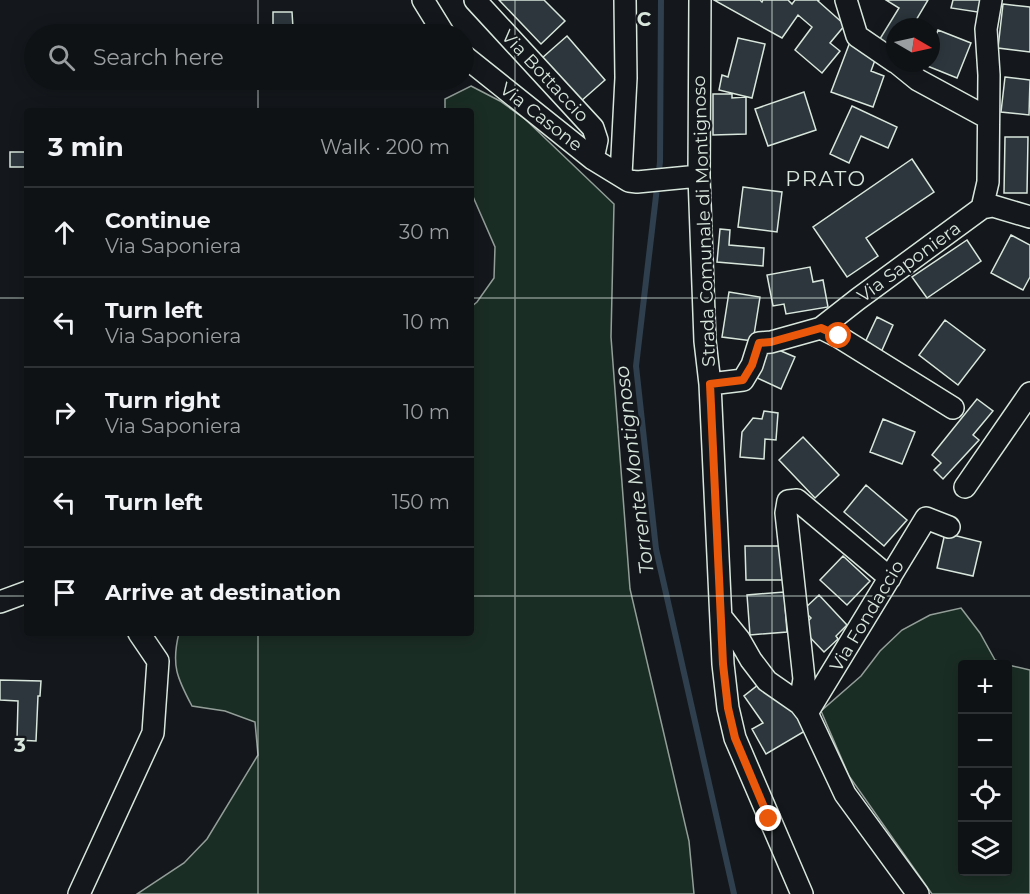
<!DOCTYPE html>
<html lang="en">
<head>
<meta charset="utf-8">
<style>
  :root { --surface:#0f1215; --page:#181b1e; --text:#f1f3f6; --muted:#9b9ea0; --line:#2f3234 }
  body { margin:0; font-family:Montserrat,sans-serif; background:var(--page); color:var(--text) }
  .controls { position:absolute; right:18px; bottom:18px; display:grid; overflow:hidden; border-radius:6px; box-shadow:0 3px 15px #0003 }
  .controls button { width:54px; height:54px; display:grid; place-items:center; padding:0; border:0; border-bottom:2px solid var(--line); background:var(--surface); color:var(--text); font:30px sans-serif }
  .compass { position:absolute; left:886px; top:18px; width:54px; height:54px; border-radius:50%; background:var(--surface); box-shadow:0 3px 15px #0003; rotate:99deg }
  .stop { position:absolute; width:18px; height:18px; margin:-14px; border:4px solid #ea580c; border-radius:50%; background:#fff }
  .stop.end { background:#ea580c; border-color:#fff; box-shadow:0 2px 6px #0008 }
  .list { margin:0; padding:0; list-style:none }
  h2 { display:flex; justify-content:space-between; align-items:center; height:78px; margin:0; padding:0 24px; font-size:26px }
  h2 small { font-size:20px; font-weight:400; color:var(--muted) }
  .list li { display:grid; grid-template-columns:39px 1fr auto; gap:18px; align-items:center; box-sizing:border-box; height:90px; padding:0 24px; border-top:2px solid var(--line) }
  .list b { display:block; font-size:22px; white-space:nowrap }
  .list p { margin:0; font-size:20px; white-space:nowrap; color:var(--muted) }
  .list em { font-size:20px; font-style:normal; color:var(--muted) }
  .icon { flex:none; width:33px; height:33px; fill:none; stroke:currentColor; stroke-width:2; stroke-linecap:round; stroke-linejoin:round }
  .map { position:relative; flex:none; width:1030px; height:894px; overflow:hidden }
  .search { position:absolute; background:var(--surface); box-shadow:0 3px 15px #0003; left:24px; top:24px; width:450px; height:66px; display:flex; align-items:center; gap:15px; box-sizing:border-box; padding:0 21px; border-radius:33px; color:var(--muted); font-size:22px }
  .panel { position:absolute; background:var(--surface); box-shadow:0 3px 15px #0003; left:24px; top:108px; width:450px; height:528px; border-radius:6px }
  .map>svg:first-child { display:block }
</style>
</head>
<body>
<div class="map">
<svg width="1030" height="894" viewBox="0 0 1030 894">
  <rect width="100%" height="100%" fill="#14181c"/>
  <!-- green -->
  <path fill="#1a2d24" stroke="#939e99" stroke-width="1.5" d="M471,86L500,101L525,119L614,204L611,337L630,589L689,841L694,894H137L184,863L207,839L258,755L255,722L225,711L192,706C177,678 171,665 179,633H471V307L477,302L494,278L495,247L471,192V111H445V99Z
    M961,608L980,633L995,660L1007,664H962V872H1008V665L1030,670V894H932L849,776L821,711L861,676L880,651L902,630L930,615Z"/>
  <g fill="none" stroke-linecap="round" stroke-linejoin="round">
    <!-- stream -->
    <path stroke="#2f3f4d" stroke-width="6" d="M661,0L660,162L636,366L656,549L734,894"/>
  </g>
  <!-- building -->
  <path fill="#2c363c" stroke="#d8e6dc" stroke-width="1.5" d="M499,0H544L565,21L541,44Z
    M714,0H760L762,2L763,0H788L792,4L795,0H819L818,1L845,25L830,43L840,51L822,73L795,50L812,27L798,15L782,38Z
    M886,0H928L912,27H895V52L878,42L899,8Z
    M953,0H986L984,13L951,8Z
    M1003,4L1030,7V52L998,48Z
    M273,12H292L293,28L273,29Z
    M938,30L971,43L957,78L920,63H931V44H933Z
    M567,36L605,80L580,102L542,58Z
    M738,38L765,44L752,98L719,90L722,75L728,77Z
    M850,42L878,52L871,71L884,76L873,107L831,92Z
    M1005,77L1030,80L1029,115L1001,112Z
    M804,92L816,130L768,146L755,109Z
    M713,94H732V98L746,97V134L713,135Z
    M852,106L897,127L888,148L861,136L849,163L830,154Z
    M1005,137H1028L1027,193H1004Z
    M10,152H27V167H10Z
    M912,159L934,192L866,238L878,256L847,277L813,227Z
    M743,187L782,192L777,232L738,227Z
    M720,229L730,230L729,245L764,248L763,266L717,262Z
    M1011,235L1030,245V277L1023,290L991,273Z
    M967,240L981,261L927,298L912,277Z
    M810,267L813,282L823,280L828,307L786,314L784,304L773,306L767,275Z
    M729,292L760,297L753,341L722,337Z
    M877,317L893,325L879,357L862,349Z
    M945,320L985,350L958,385L919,355Z
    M767,345L795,357L781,389L751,375Z
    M977,399L993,411L973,435L979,440L943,479L934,470L941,463L932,455Z
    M764,411L778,413L776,440L765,439L764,459L740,457L742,432L753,418L762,419Z
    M883,419L915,432L902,464L870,452Z
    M803,437L839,475L815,498L779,460Z
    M866,485L907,520L884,546L844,512Z
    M945,533L981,542L973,576L937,568Z
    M745,546H782L783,580H746Z
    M843,556L870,581L847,605L820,580Z
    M784,592L787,632L750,635L747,595Z
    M819,595L847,625L836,636L838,639L824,652L801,628L811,618L803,610Z
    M0,680L41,681L40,696H38L36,741L17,740L18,701L0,700Z
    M758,685L794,711L805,731L766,754L752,729L763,723L744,696Z"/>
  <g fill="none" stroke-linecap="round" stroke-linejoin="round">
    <!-- minor casing -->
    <g stroke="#d8e6dc" stroke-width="24">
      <path id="minor" d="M423,0L444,34
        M475,0L593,128L597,140L593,159
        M700,0L699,176L705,341L710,384L723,664L728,708L735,738L802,894
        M846,0L857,36L895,62
        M464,56L593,159L629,181L637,182L699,176
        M897,63L918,80L988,118
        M621,175L626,78L625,0
        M982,208L988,182L989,75L986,29L991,0
        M821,328L839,337L953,408
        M710,384L743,380L752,365L759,343L771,342L821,328L858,299L982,208L993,206L1030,217
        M965,487L1030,393
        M0,602L27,592
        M722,618L739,639L751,660L767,681L800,704L807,713L845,794L918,894
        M800,704L804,679L786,513L788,501L797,500L890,578
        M807,713L926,518L949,527
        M79,894L153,733L158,661L139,633"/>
    </g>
    <!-- minor -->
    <use href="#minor" stroke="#14181c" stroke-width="21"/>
  </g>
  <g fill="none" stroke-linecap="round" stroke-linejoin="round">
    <!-- route -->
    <path stroke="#ea580c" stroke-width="8" d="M769,819L735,738L728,708L723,664L710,384L743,380L752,365L759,343L771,342L821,328L839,336"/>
  </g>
  <!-- grid -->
  <path fill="none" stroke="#d8e6dc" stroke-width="1.5" stroke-opacity="0.55" d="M258,0V34M515,0V894M772,0V894M258,80V111M0,298H27M471,298H1030M0,596H27M471,596H1030M258,633V894"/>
  <g text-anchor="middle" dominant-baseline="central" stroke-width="4.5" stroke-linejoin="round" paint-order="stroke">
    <!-- street labels -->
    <g font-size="18" fill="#d8e6dc" stroke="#14181c">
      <text transform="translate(545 76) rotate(47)">Via Bottaccio</text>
      <text transform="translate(541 117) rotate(38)">Via Casone</text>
      <text transform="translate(704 221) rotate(-92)">Strada Comunale di Montignoso</text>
      <text transform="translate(909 262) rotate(-36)">Via Saponiera</text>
      <text transform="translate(867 616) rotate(-59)">Via Fondaccio</text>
    </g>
    <!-- water labels -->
    <g font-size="20" font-style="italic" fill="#d8e6dc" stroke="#14181c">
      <text transform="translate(634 470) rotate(-97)">Torrente Montignoso</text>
    </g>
    <!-- quarter labels -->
    <g font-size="21" letter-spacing="1.5" fill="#d8e6dc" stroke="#14181c">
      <text x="826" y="178">PRATO</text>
    </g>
  </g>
  <g font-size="20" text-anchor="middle" font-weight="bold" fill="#d8e6dc" stroke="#14181c" stroke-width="4.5" stroke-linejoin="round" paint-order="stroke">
    <text x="644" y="26">C</text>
    <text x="20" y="752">3</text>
  </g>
</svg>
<div class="controls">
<button>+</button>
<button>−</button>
<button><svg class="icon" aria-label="locate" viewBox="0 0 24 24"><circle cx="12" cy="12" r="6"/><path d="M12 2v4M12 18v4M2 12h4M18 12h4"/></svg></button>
<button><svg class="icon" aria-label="layers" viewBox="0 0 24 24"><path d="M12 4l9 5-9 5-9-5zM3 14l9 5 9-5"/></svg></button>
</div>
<svg class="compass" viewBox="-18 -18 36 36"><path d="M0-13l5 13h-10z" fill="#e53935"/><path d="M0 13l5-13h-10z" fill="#9b9ea0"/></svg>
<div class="stop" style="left:839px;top:336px"></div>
<div class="stop end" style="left:769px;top:819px"></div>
<div class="search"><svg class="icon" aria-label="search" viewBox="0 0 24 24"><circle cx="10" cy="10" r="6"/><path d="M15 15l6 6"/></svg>Search here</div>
<section class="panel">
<h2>3 min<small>Walk · 200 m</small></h2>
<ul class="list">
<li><svg class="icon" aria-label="ahead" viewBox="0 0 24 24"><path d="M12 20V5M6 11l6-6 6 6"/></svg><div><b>Continue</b><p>Via Saponiera</p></div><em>30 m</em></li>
<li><svg class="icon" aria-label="left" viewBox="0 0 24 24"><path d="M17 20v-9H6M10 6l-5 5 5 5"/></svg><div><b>Turn left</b><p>Via Saponiera</p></div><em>10 m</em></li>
<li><svg class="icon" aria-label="right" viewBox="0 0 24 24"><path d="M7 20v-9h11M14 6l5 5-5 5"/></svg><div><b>Turn right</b><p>Via Saponiera</p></div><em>10 m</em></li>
<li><svg class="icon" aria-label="left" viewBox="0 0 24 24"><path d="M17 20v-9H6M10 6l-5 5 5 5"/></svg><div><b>Turn left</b></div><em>150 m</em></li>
<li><svg class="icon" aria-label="arrive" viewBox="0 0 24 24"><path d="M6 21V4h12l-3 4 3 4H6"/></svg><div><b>Arrive at destination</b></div></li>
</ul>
</section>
</div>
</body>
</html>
